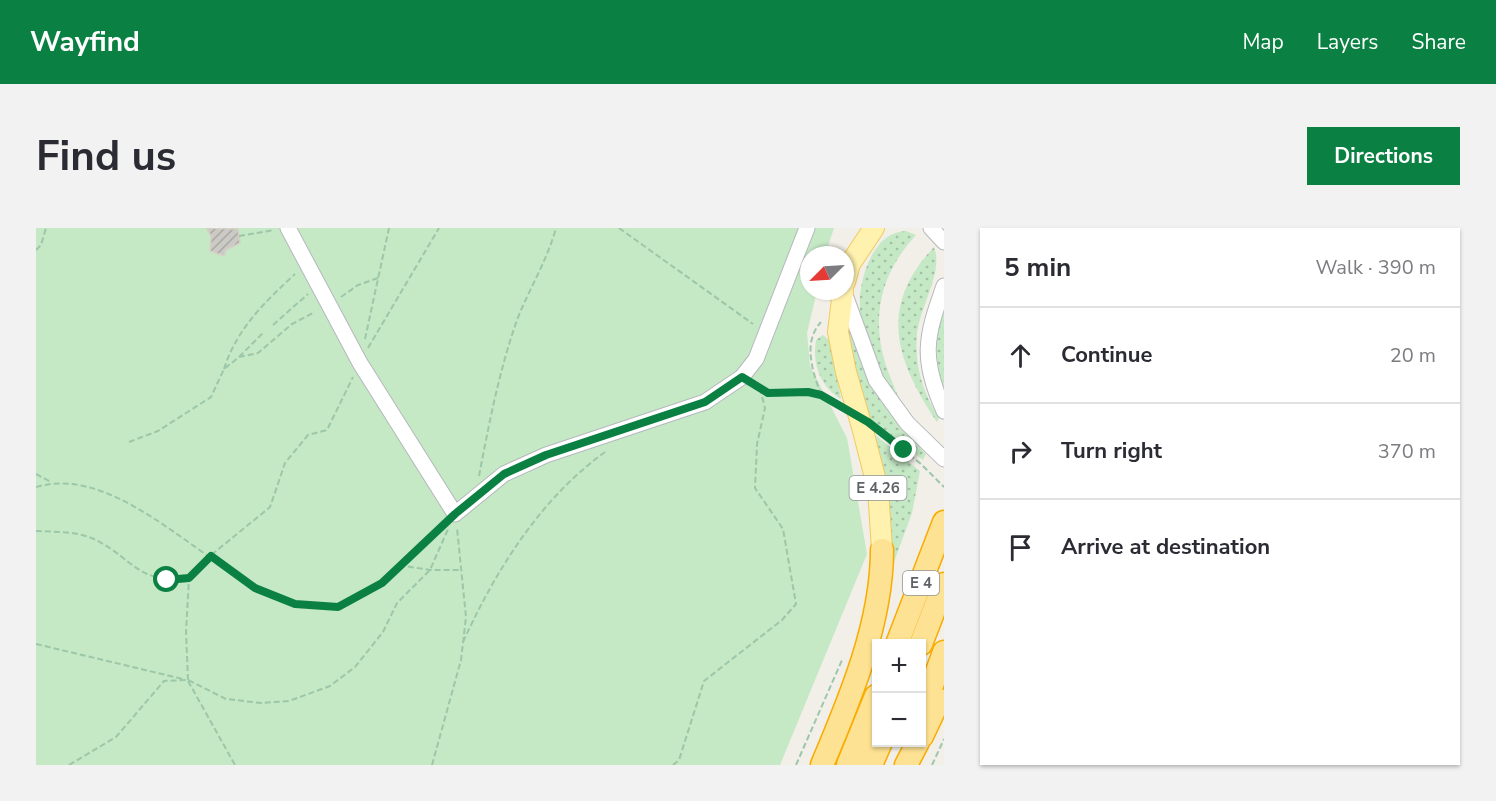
<!DOCTYPE html>
<html lang="en">
<head>
<meta charset="utf-8">
<style>
  :root { --surface:#fff; --page:#f2f2f3; --text:#2b2b33; --muted:#7c7c81; --line:#e1e1e2; --accent:#0b8043 }
  body { margin:0; font-family:"Nunito Sans",sans-serif; background:var(--page); color:var(--text) }
  .controls { position:absolute; right:18px; bottom:18px; display:grid; overflow:hidden; border-radius:0px; box-shadow:0 2px 4px #0004 }
  .controls button { width:54px; height:54px; display:grid; place-items:center; padding:0; border:0; border-bottom:2px solid var(--line); background:var(--surface); color:var(--text); font:30px sans-serif }
  .compass { position:absolute; left:764px; top:18px; width:54px; height:54px; border-radius:50%; background:var(--surface); box-shadow:0 2px 4px #0004; rotate:246deg }
  .stop { position:absolute; width:18px; height:18px; margin:-14px; border:4px solid #0b8043; border-radius:50%; background:#fff }
  .stop.end { background:#0b8043; border-color:#fff; box-shadow:0 2px 6px #0008 }
  .list { margin:0; padding:0; list-style:none }
  h2 { display:flex; justify-content:space-between; align-items:center; height:78px; margin:0; padding:0 24px; font-size:26px }
  h2 small { font-size:20px; font-weight:400; color:var(--muted) }
  .list li { display:grid; grid-template-columns:39px 1fr auto; gap:18px; align-items:center; box-sizing:border-box; height:96px; padding:0 24px; border-top:2px solid var(--line) }
  .list b { display:block; font-size:22px; white-space:nowrap }
  .list em { font-size:20px; font-style:normal; color:var(--muted) }
  .icon { flex:none; width:33px; height:33px; fill:none; stroke:currentColor; stroke-width:2; stroke-linecap:round; stroke-linejoin:round }
  .map { position:relative; flex:none; width:908px; height:537px; overflow:hidden; border-radius:0px }
  header { display:flex; align-items:center; gap:36px; box-sizing:border-box; height:84px; padding:0 30px; background:var(--accent); color:#fff }
  header strong { font-size:28px }
  nav { display:flex; gap:33px; margin-inline-start:auto; font-size:21px }
  .intro { display:flex; align-items:center; justify-content:space-between; box-sizing:border-box; height:144px; padding:0 36px }
  h1 { margin:0; font-size:42px }
  .button { padding:15px 27px; border-radius:0px; background:var(--accent); color:#fff; font-size:21px; font-weight:700 }
  main { display:flex; gap:36px; padding:0 36px }
  aside { flex:1; background:var(--surface); border-radius:0px; box-shadow:0 2px 4px #0004 }
  .map>svg:first-child { display:block }
</style>
</head>
<body>
<header>
<strong>Wayfind</strong>
<nav><a>Map</a><a>Layers</a><a>Share</a></nav>
</header>
<div class="intro"><h1>Find us</h1><a class="button">Directions</a></div>
<main>
<div class="map">
<svg width="908" height="537" viewBox="0 0 908 537">
  <defs>
    <pattern id="grass-dots" width="8" height="8" patternUnits="userSpaceOnUse" patternTransform="scale(1.5)"><rect width="8" height="8" fill="#c5e8c5"/><path d="M2 2h.1M6 6h.1" fill="none" stroke="#a3c0a4" stroke-width="1.8" stroke-linecap="round"/></pattern>
    <pattern id="building-hatch" width="6" height="6" patternUnits="userSpaceOnUse" patternTransform="scale(1.5)"><rect width="6" height="6" fill="#cccac5"/><path d="M-1 1l2-2M0 6l6-6M5 7l2-2" fill="none" stroke="#a9a8a4"/></pattern>
  </defs>
  <rect width="100%" height="100%" fill="#f1efe8"/>
  <!-- grass -->
  <path fill="url(#grass-dots)" d="M870,3L880,7C841,49 833,98 855,151C860,164 867,182 878,191L876,193C838,148 806,87 835,29C843,14 853,4 870,3Z
    M898,19C908,44 883,80 881,107C878,137 887,165 903,190L901,194C859,131 842,79 898,19Z
    M908,84V161C898,135 898,109 908,84Z
    M815,101C822,143 860,196 890,226L887,232L833,190L815,132L812,102Z
    M787,107L796,115L805,171C784,158 776,136 780,112Z
    M838,206L884,243L876,285L855,342L854,277Z"/>
  <!-- green -->
  <path fill="#c5e8c5" d="M0,0H798L789,27H773V63H781L771,105L774,138L811,210L831,326L744,537H0Z"/>
  <!-- building -->
  <path fill="url(#building-hatch)" stroke="#d6d1c6" stroke-width="1.5" d="M170,0L202,1L204,15L190,22L188,28L174,23L175,8Z"/>
  <g fill="none" stroke-linecap="round" stroke-linejoin="round">
    <!-- minor casing -->
    <g stroke="#b5b8bc" stroke-width="17">
      <path id="minor" d="M252,0L324,135L419,286L468,246L510,227L669,174L706,149L720,131L771,0
        M895,0L908,14
        M908,58C889,111 885,130 908,183
        M809,67L840,152L871,195L908,231"/>
    </g>
    <!-- major casing -->
    <g stroke="#f2c960" stroke-width="22">
      <path id="major" d="M809,54L814,36L838,0
        M807,63L802,104L810,144L821,182
        M826,199L842,261L846,322"/>
    </g>
    <!-- highway casing -->
    <g stroke="#f9ab00" stroke-width="25">
      <path id="highway" d="M861,416L908,294
        M885,416L908,356
        M886,485L908,424
        M886,508L903,472
        M786,537C814,471 846,395 846,322
        M812,537L840,468
        M835,537L845,514
        M870,537L882,514"/>
    </g>
    <!-- path -->
    <path stroke="#9cc7a9" stroke-width="2" stroke-dasharray="6 3" stroke-linecap="butt" d="M583,0L717,96
      M203,8L238,2
      M0,22L5,17L10,0
      M305,69L322,57L342,50
      M237,97L272,66
      M329,111L353,0
      M332,120L403,0
      M203,129L227,105
      M188,141C201,100 229,74 259,46
      M717,157L741,167L772,164L802,176
      M785,167C777,144 766,115 785,94
      M845,204L885,236L908,259
      M93,214L122,203L175,169L188,141L203,129L222,125L256,96L279,84
      M0,246L15,254
      M443,248C453,196 463,143 481,92C493,61 511,33 520,0
      M0,259C102,230 200,392 301,379C334,374 383,319 408,296
      M0,303C20,304 42,303 60,312C99,332 101,356 153,350
      M363,337L394,342H426
      M427,414C460,342 504,271 569,224
      M0,416L147,451
      M152,452L150,404L153,350L157,342L234,279L249,235L272,207L291,202L317,149
      M152,453L199,537
      M33,537L80,509L128,453L152,452L190,471L225,475L253,473L294,458L319,439L347,404L361,375L394,342L413,299
      M396,537L425,432L430,389L421,300
      M637,537L643,532L668,453L746,392L760,376L747,301L719,260L721,216L729,180L724,161
      M760,537L806,432
      M896,537L908,511"/>
    <!-- minor -->
    <use href="#minor" stroke="#fff" stroke-width="15"/>
    <!-- major -->
    <use href="#major" stroke="#fff2af" stroke-width="20"/>
    <!-- highway -->
    <use href="#highway" stroke="#fde293" stroke-width="22"/>
    <!-- major-bridge casing -->
    <g stroke="#f2c960" stroke-width="22" stroke-linecap="butt">
      <path id="major-bridge" d="M821,182L826,199"/>
    </g>
    <!-- major-bridge -->
    <use href="#major-bridge" stroke="#fff2af" stroke-width="20"/>
  </g>
  <g fill="none" stroke-linecap="round" stroke-linejoin="round">
    <!-- route -->
    <path stroke="#0b8043" stroke-width="8" d="M131,352L153,350L175,328L219,360L259,376L302,379L346,355L419,286L468,246L510,227L669,174L706,149L732,165L772,164L785,167L832,194L868,222"/>
  </g>
  <g text-anchor="middle" dominant-baseline="central" stroke-width="4.5" stroke-linejoin="round" paint-order="stroke">
    <!-- shield labels -->
    <g fill="#fff" stroke="#8f9295" stroke-width="1.5">
      <rect x="813.5" y="248" width="57" height="24" rx="4.5"/>
      <rect x="867" y="343" width="36" height="24" rx="4.5"/>
    </g>
    <g font-size="15" font-weight="bold" fill="#5f6368">
      <text x="842" y="260">E 4.26</text>
      <text x="885" y="355">E 4</text>
    </g>
  </g>
</svg>
<div class="controls">
<button>+</button>
<button>−</button>
</div>
<svg class="compass" viewBox="-18 -18 36 36"><path d="M0-13l5 13h-10z" fill="#e53935"/><path d="M0 13l5-13h-10z" fill="#7c7c81"/></svg>
<div class="stop" style="left:131px;top:352px"></div>
<div class="stop end" style="left:868px;top:222px"></div>
</div>
<aside>
<h2>5 min<small>Walk · 390 m</small></h2>
<ul class="list">
<li><svg class="icon" aria-label="ahead" viewBox="0 0 24 24"><path d="M12 20V5M6 11l6-6 6 6"/></svg><div><b>Continue</b></div><em>20 m</em></li>
<li><svg class="icon" aria-label="right" viewBox="0 0 24 24"><path d="M7 20v-9h11M14 6l5 5-5 5"/></svg><div><b>Turn right</b></div><em>370 m</em></li>
<li><svg class="icon" aria-label="arrive" viewBox="0 0 24 24"><path d="M6 21V4h12l-3 4 3 4H6"/></svg><div><b>Arrive at destination</b></div></li>
</ul>
</aside>
</main>
</body>
</html>
